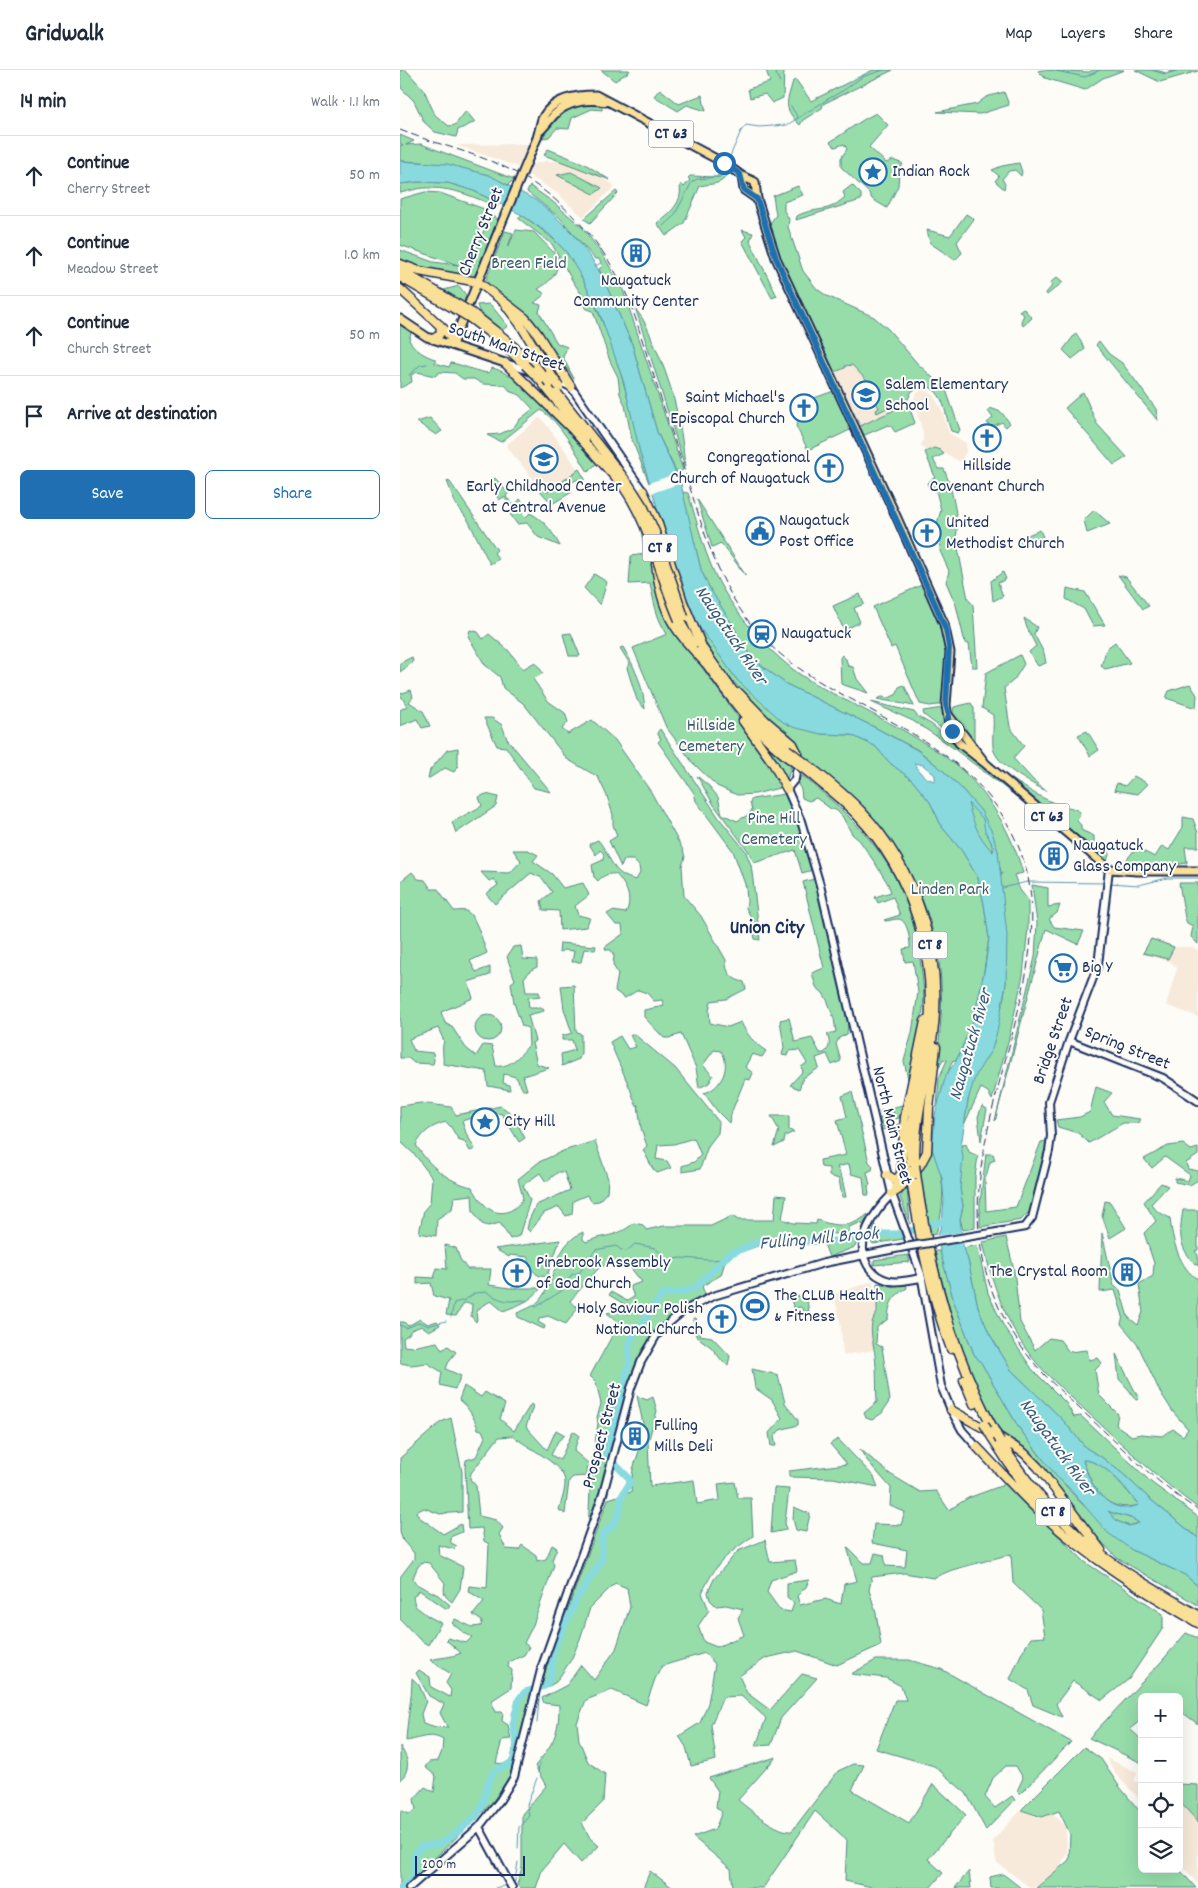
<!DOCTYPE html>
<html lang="en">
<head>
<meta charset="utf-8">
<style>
  :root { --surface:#fff; --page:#f6f6f7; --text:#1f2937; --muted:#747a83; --line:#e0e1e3; --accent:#1f6fb2 }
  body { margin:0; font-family:Dekko,sans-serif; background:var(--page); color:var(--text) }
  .controls { position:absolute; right:15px; bottom:15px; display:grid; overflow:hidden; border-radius:8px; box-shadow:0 5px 20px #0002 }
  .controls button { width:45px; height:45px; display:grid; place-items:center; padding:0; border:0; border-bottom:1px solid var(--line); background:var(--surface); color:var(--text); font:25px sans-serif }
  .scale { position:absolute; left:15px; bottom:12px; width:110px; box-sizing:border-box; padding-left:5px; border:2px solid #1b2f5e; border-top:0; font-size:14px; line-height:18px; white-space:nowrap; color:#1b2f5e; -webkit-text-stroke:4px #fdfcf7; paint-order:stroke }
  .stop { position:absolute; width:15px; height:15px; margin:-11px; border:4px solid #1f6fb2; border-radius:50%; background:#fff }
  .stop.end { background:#1f6fb2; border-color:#fff; box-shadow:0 1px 5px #0008 }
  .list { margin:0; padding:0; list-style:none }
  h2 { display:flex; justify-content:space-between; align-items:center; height:65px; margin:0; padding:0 20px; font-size:21px }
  h2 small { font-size:16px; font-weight:400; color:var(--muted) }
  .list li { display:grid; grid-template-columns:32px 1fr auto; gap:15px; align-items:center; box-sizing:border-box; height:80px; padding:0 20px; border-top:1px solid var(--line) }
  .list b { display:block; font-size:19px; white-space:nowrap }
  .list p { margin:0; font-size:16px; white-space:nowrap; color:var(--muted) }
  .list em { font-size:16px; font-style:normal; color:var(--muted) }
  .actions { display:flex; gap:10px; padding:15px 20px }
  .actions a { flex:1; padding:11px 0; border:1px solid var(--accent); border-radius:8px; text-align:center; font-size:18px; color:var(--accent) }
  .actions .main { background:var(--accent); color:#fff }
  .icon { flex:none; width:28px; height:28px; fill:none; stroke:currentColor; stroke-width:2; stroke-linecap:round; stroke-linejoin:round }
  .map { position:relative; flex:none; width:798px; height:1818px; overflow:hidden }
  header { display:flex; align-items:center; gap:30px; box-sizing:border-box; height:70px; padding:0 25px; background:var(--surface); border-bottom:1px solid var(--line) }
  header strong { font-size:24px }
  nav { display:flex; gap:28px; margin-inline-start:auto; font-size:18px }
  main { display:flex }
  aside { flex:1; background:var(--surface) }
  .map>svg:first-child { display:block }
</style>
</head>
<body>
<header>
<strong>Gridwalk</strong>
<nav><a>Map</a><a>Layers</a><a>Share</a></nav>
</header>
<main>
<aside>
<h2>14 min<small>Walk · 1.1 km</small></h2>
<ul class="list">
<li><svg class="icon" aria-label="ahead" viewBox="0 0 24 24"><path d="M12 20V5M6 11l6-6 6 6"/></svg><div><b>Continue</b><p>Cherry Street</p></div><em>50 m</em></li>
<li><svg class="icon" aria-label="ahead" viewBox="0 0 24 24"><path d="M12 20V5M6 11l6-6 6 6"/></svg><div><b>Continue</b><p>Meadow Street</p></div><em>1.0 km</em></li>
<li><svg class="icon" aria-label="ahead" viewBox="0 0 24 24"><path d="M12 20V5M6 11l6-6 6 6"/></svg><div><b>Continue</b><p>Church Street</p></div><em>50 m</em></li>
<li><svg class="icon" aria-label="arrive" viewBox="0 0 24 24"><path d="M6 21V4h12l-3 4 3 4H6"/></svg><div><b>Arrive at destination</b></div></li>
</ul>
<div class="actions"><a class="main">Save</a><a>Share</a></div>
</aside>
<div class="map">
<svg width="798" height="1818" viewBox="0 0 798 1818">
  <rect width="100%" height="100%" fill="#fdfcf7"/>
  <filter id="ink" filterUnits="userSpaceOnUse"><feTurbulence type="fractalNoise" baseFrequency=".02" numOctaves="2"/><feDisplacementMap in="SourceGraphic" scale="10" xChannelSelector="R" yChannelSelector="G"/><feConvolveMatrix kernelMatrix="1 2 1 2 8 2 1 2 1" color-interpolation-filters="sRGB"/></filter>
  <g filter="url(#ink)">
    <!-- built -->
    <path fill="#f7eada" d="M129,74L118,97L56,75Z
      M146,91H160L189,99L215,116L183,147L157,123L128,105L133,94Z
      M452,295L470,314L489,328L495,340L459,356L434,303Z
      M522,320L527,321L533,325L542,340L549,363L566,373V382L560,392L540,380L534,378L526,381L521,375L523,370V362L513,330L516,324Z
      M139,348L142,349L165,380L180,403L148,427L107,377L106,375Z
      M751,868L776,877H792L798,880V947L766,935L777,898L771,892L742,884Z
      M473,1211L476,1235L475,1280L443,1285L441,1257L434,1224Z
      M707,1688L737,1702L734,1711L742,1714V1734L736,1725L716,1705Z
      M779,1731L798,1753V1814L779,1792Z
      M621,1740L639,1748L654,1744L666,1757L667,1782L659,1799L634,1818H631L596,1792L593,1770Z"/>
    <!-- green -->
    <path fill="#96ddaa" stroke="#588684" d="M0,0H6L24,20L35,45L49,56L55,55L66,41L75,52L58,60L56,67L35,62L24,52L14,31L1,18Z
      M201,0H229L230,1L215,11Z
      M366,0H384L383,28L372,33L365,24L350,28L348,19L370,12Z
      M473,0H493L423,34L422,38L403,50L400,55C382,37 387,33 393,11L396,10L411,31Z
      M642,0L689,2L693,0H724L703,8L685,20L645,8L638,1Z
      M735,0H756L766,3L775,0L798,1L760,12Z
      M260,19L279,34L302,25L306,41L287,35L278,41L254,26Z
      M604,22L609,35L580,44L537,42L577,34L586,27Z
      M186,34L202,35V40L192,39L172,48L169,59L157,58L149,67L143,68C151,49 165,37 186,34Z
      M476,43L488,55L469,77L486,93L493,90L503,94L499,101L498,116L487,138L472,129L469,123L441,97V88L447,79L444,74L435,77L430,72C446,62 459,51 476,43Z
      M0,65L14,71L6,75L21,74L114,109L108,115C74,98 38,92 0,91V75H3L0,73Z
      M148,79L185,94L210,110L144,85Z
      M619,93L622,102L621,106L615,100L609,101L602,109L605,114L604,119L595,111L599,106L592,100L602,96Z
      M321,100L327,105C320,116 312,113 300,116L284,153L266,166L257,153C269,144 283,133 280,116L281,114L284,117L290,110L288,108L290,106L317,107Z
      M171,102L202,118L194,124L157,105Z
      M18,112L48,113L74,121L97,133L98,137C76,128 55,118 31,118C21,117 10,121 0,123V114Z
      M452,115L461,124V130L396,150L397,146C408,140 416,141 428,138C435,136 440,131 445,127L443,122Z
      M130,116L153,132L182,157L203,185L223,220L283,400L277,403L257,362L232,274L199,199L203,196L199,189H195L159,147L127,122Z
      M398,116L403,125L384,132V141L389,149L388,157L403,201L417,219L427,226L474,247L488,259L517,293L546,320L560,360L558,363L551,361C544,343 546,323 525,315L512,321L507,331L515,353L495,362L491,356L488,355L460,367L456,358L494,340L493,335L477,343L476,340L479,338L470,320H466L464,316L469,313L452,295L445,296V298L435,302L377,182L370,153L376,145L373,126Z
      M216,121L218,123L190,153L184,149Z
      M25,122L40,123L87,140L65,197H68L72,192L88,149L92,146L98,149L80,195L73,208L29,201L0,191V180L33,192L58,195L0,175V129Z
      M566,144L574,149L557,172L562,183L555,190L530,173L527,160L550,166Z
      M122,145C138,157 153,167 166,182C176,194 182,209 189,222C214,273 229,327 240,383L245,393L249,413L232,370L225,335L220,324L218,307L210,291L193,241L185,238L186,231L172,210L152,174L118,148Z
      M116,160L134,162L158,187C160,202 150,212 138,219L145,224L134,233L141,235L139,242L157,273L167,277L163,287L174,309L133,251L120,239L85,212L105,161L113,163L108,177Z
      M342,160L353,163L350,171L377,226L372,228L342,171L346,167Z
      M657,207L663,212L647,225L646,223L652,216L650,213Z
      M59,216L66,225L64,233L44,220Z
      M90,234L108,256L102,260L79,241L77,235Z
      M623,238L632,248L623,256L621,251L624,245L619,241Z
      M236,240C245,250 249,262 254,274C272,313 282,354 285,397Z
      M0,253L11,263L9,270C15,280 25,286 35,289V293L49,297L51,293C64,295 76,302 89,303L92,298C103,300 108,307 118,309L157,347L197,393L188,402C175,381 162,354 141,340L101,372L87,365L100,364L113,358L119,350L133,339L120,325L111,322L105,315L83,314L74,309H63L55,303L40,302L35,306L17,302L11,305L12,312L0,318Z
      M676,263L685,279L672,289L663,280Z
      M699,271L709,284L722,293L732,306L756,339L758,351L696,275Z
      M434,321L450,360L408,380L396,356L399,349L402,347L401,346L410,341L408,336L416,332L414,328Z
      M683,322L697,354L727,387L714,395L665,338Z
      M590,338L601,342L610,353L606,357L602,352L591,357L587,353L593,348L588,341Z
      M30,348L42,361L36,365L17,352Z
      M148,377L158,389L147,397L138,385Z
      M534,378L540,380L544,384L533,389L538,399H544C551,415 560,451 556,468L568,529L573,535L577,597H572L569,574L565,573L556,535L546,512L549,501L540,481L541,464L537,453L541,440L535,417L529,418L527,413L535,407L525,382Z
      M179,399L185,409L181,413L178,409L167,415L172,422L152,434L136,416L141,414L148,422Z
      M95,408L108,423L106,427L115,436L120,429L126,436L120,441L126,447L130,443C145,451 152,461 160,476L138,467L127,453L117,454L110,444L114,439L104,427L99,430L95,423L97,421L90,412Z
      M47,411L50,412L97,480L94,483L99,489L90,494L68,450L55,433Z
      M282,422L288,423C298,454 305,488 321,516C338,546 363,575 390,597C410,613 436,625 459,637C492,654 527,672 556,695C589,722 612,764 623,803L614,805L620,820L628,830V858L623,905L609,968L592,1030L588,1022L581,1018L563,1057L573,1005L601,939L604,926L606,913L597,812L602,804L597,789L598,781L581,741L560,717L540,698L518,680L474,657L386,614L357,592L342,573L335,559L310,519L301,500Z
      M297,429L346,506L321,473L312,477Z
      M694,440L710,454L687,463L684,450Z
      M241,460L252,483L258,522L267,552L296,589L368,689L383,717L355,724L337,725L317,716L293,693L266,657L233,578L267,564C256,548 254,532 250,513L229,514L231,486L245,484Z
      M640,460L643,467L621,476L618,469Z
      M603,502L606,509L598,513L603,526L593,531L591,511Z
      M194,504L207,512L200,535L184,518Z
      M718,505L726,507L749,536L743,539Z
      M526,513L544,554L540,556C549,582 546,608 545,634L530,636L520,634L495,576L491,578L473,537Z
      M667,518L685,522L705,555L693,556L684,539L666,529Z
      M460,524L464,534L454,538L460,552L444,560L433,536Z
      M292,546L337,610L421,664L451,665L475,676L490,693L512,710L530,732L542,757L562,781L578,808L584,834L589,868L580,926L573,952L556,991L553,990L551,994L537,1037L539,1008L547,990L543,989L535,1006C539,974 543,943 541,911C537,848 508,784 463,738C445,720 423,707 405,689C399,683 399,675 390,667L391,665C384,663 378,657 373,652C340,623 309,586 292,546Z
      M624,548L637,557L634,564L644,583L646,593L638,596L629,582L636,576L627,558Z
      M70,560L78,562L83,569L89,564L108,580L123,599L135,592L143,603L133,609L148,631L165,643L168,652L162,659L168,664L192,650L215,670L251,722L283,780L285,787L282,796L284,826L301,846L326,890C325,903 333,910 344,912L346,919L326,929L311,931L309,941L310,953L328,957L341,952C347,965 354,973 366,981L362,987L352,984L345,997L353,1003L350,1010L345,1009L332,1041L329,1053L318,1042L304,1023C321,1019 332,996 321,981L314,980L303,995L313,1006L309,1013L299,1018L296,998L281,964L269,968H264L244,947V940L264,936L262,930L254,931L247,923L238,920L225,928L215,921L218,904L213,895L214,886L211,880H206L205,877L223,864L222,855H216L207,844L212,841L226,843C233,827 226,816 216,804C208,803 202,806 198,811L194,807L192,795L203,790L204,784L200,780L196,785L189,774L198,770C213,788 210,804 236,810L240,803L239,796L233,790H224L221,797L209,771L217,766L213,755V745L207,726L198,707L167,689L124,634L103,618L100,607L85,595L68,566Z
      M171,563L180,586H169L163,564Z
      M715,572L730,593L705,599L701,596L707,578Z
      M223,577C235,598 243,615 245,639L237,630L227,598L230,594L220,578Z
      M442,585L446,589L448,596L453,597L457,609L468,623L441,614L440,588Z
      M620,585L624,594L614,610L604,618L610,657L624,676L613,688L633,710L646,721C631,713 595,695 593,677C592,667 594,656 593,645L582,638L586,603Z
      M12,587L13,592L0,602V593Z
      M790,614L797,625L796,638L766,628L769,621Z
      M504,615L514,636L477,629L482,627L489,628L497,624L499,617Z
      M11,620L13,627L9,632L23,641L30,656L22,658L17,649L0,656V640L7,636L0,624Z
      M471,632L514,642L518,647L531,654L624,729L622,731L544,671L513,651Z
      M571,633L574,638V673C567,664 549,649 554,637Z
      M543,638L553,667L524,645L523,641Z
      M84,648H92L102,655L107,669L151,722L134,718L106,677L97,676Z
      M260,659L319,748L345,780L351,795L353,810L360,870L355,869L353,859L355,855L346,838L347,831L346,817L333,781L296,731L294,723L258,672L261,669L257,663Z
      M687,661L699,680L690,686L678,665Z
      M361,670L391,696L387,710L386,711Z
      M58,678V696L54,702L45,698L28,709L30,700L47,680Z
      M400,704C466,757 508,801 520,889C522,905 525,922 523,938C521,961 514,986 508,1009L504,991L512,963L518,922L513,891L505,892L503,879L510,878C510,870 508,848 497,849C493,849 489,851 485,851L484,850L500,845L493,827L478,833L475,827L491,822L488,814L475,793L460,771L452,764L442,746L436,740L431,739L416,728L409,731L402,728L401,719L398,715Z
      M606,705C621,715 637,726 654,733C663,737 672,736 680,742L677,751L681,755V760L694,766V773L710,782L707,791Z
      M297,706L309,716L318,727L322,744L337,751L348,745L352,740L350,732L352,729L385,724L398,751L413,800L402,803L395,780L354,793L349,782L314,735Z
      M734,706L748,714L738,724L714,720L717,713L725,716Z
      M86,724L98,727L96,736L56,763L52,752L82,736L79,727Z
      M567,732C572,737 578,741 582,747C584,751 594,779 593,782C586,775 577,766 574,756C571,748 571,741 567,732Z
      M783,747L793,749L798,763V777H785L787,793L758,797L723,794L736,778L755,787L762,776L769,780L783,757Z
      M113,780H128L138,785L133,791L152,804L163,818L183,813L189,825L175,836L178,845L190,848L186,857L160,860L159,841L143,840L141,831L152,822L142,808L131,803L95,834L86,824L98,815L94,809L89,811L81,802L110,803L121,791Z
      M12,802L18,809L25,810L31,819H38L54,841C57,841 62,840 66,841C76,845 83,873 87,883L70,891L76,902L90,897V905L68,912L73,928L41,942L45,953L52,957L66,978L76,986L83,975L92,976L96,996C111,998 120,985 129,975L128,958L122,956L114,933L111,913L115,910L107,887L113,877L121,876L123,889L137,890V897L131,900L124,908L126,922H139L140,926L128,928L129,938H143L144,941L128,945L135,971L132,973L137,994L149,998L123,1006L127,1020H123L116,1007L104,1004L103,1013L109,1015L110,1020L88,1016L86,1001L43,994C44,986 41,979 44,971L38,958L9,969L14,981L33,983L34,990L33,994L14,993L8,988H0V812Z
      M414,809L423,840L448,954L447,964L439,968L436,974L441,991L432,995L427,984L416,988L419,998L403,1008L399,1019L390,1015L403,1001L401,997L407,993L399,980L389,981L387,986L382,985L384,977L380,950L389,948L395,972L412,968L420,983H424C431,977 430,972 427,964L436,962L434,949L428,932L423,923L416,917L412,903L424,898L403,812Z
      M779,813H798V874L791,867L793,856L787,853L785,848Z
      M632,815L648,818V837L660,835L657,843L649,849L654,857L684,861L678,874L646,859L595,1051L635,887L637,853Z
      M751,869L774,877L768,889L743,883Z
      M160,873L196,876L195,880L184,879L181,892H172L174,881L163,880L159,883Z
      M174,915L176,961L181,964V983L179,989L162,996L161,984L175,980L172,970H162V966L172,963L164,939L161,916Z
      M75 958a13 13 0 1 1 26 0a13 13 0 1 1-26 0Z
      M234,964L275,998L319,1052L318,1063L308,1076L300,1099L282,1102V1096L294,1092L301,1085L294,1068L274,1074L258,1075L256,1089L267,1091L271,1098L257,1103L253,1099L243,1080L247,1076L241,1058L238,1035H236C229,1013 218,993 210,972L220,966L228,979L236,977L230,965Z
      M696,1017L712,1023L704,1032L712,1045L740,1049L738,1053H723L689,1073L678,1063L658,1057L656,1050L680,1047L690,1042Z
      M452,1022L469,1092L473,1096L472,1100L467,1102L470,1115L468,1116L469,1125H465L463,1107L451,1104L449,1094L437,1097L442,1108L446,1127H442L439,1109L429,1106V1098L421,1097L420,1090L446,1085L437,1050L447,1047L442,1026Z
      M21,1033L51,1037L56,1045L101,1036L112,1044L125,1068L119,1072L102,1044L95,1043L88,1047L92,1057L86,1061L77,1046L62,1051L66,1063L75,1079L70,1081L64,1071L58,1069L51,1057L46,1052C31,1056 23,1062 16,1075C28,1095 48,1112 72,1117C76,1123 79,1130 84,1134C97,1149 115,1143 123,1128L118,1109L139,1092L163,1081L195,1071L208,1109L207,1122L199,1131L192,1132L187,1125L173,1131L172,1144L166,1146L159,1137L144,1143L130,1162L127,1159L129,1150L136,1135L170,1120L164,1102H158L146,1112L140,1103L123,1115L130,1130L119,1166L110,1169L100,1153L88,1156L82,1154L73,1141L72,1125L54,1127L52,1139L37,1149L36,1166L19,1163L24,1140L30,1133L32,1108L16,1086L0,1071V1036Z
      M502,1035L499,1048L495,1049L493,1041L481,1043L480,1041Z
      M582,1036L587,1039L581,1071L578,1047Z
      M371,1046H389V1060L394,1062L385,1066L384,1072L374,1077L379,1060Z
      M478,1048H481L483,1057L500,1054L499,1068L497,1057L481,1060Z
      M647,1071L631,1140L621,1150L580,1157V1133L586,1084H593L595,1090L590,1092L585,1110L586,1141L616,1137L641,1072Z
      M566,1074L569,1082L578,1086L575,1107V1158L563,1160L560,1149L563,1136L560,1119L561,1076Z
      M783,1074L791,1080L798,1078V1085L786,1093L788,1099L798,1101V1110L790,1115L775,1112V1108L788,1111L790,1105L765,1087L752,1098L744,1089L768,1076Z
      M530,1079H532C546,1106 545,1136 536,1164L531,1165L519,1098Z
      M761,1113L768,1116L751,1134L758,1142L770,1148C772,1168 779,1199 798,1209V1438C758,1409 722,1374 686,1341C665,1321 641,1301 625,1278C603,1245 591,1210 583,1172L606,1167L614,1200L620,1252L635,1280L649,1268L660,1270L669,1282L687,1280L689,1290L698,1288L702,1293L695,1300L699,1325L718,1344L716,1355L732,1366L741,1364L762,1366L773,1359L783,1366L788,1359L773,1342L759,1320L737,1273L721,1254L723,1246L715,1220L700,1222L702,1163L714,1216L720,1220L728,1247L738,1255L743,1242L739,1214L753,1206L754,1193L744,1163L756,1151L744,1132Z
      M507,1118L510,1154L500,1127Z
      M376,1125L386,1126L382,1149L393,1153L416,1154L417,1150C436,1157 452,1158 468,1144L464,1155L460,1153L449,1157V1163L437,1164L423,1163L422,1170L433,1171L460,1165L455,1177L429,1187L424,1174L366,1173L333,1185L325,1192L321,1205L302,1216L305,1225C273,1243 262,1251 241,1282L188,1462L191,1399L198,1353L197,1347L201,1334L196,1312L190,1306L212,1266L206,1261L219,1259L222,1255L207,1243L219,1240L228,1244L229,1237L209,1225L211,1222L227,1231L234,1227L230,1216L242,1212L229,1196L209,1193L198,1199L170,1231L178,1238L166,1254L148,1246L140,1248L138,1252L145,1256L144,1259L118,1247L117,1243C124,1240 133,1237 138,1232C159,1209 151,1177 183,1162V1169L186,1172C205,1164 216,1168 234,1153L243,1155L246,1160L264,1156H311L332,1146L338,1150H374Z
      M705,1131L710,1132L726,1158L710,1168L702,1146Z
      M783,1140H798V1180L795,1181L798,1185V1196C778,1179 779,1164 783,1140Z
      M475,1155L474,1167L499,1161L503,1169L473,1174L470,1170Z
      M160,1170L147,1206C136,1208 136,1202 128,1196V1187L110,1185L109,1187L95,1179Z
      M45,1175L56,1178L60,1189L67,1199H91L89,1215L110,1218H141C131,1231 119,1235 103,1241L91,1231L83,1235L76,1242L77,1249L76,1252L71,1246L72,1234L64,1233L56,1246L46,1245L49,1230L34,1226L31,1213L17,1214V1207L34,1208L37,1198L47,1199Z
      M577,1175L588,1223L604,1257L632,1299L666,1333L674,1347L681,1346L752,1413L798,1447V1468L751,1430L723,1404L700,1386L686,1378L662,1349L611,1300L589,1263L578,1237L568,1190L563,1178Z
      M535,1181H540L554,1232L574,1284L582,1294L619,1358L641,1387L678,1430L732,1480L785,1505L798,1516V1535L717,1488L686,1455L636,1388L616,1371L603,1365L576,1316L559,1271L539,1200Z
      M508,1185L510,1192L474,1195V1190Z
      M477,1213L492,1216L506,1214L507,1218C493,1226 489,1232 488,1249L477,1257L476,1274L482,1277L490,1330L482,1343L472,1350L466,1348L464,1343L477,1332C476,1317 477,1300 475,1285C473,1271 467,1254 477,1243Z
      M393,1224L407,1230L409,1242H404L401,1237L394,1238L389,1225Z
      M293,1248H296L300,1265L312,1267L330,1286L328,1295L323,1292L311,1277L296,1266Z
      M20,1249L28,1254L37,1251L40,1255L29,1261L22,1256L11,1260L9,1264L3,1268L4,1276L12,1277L37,1272L42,1280L48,1276L56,1282L49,1291L46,1299L61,1306L55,1319L40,1315L42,1302L27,1293L11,1295L0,1293V1252H4L8,1256Z
      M716,1284L739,1329L736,1330L729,1320L719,1309Z
      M352,1299L378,1305L385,1333L398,1350V1355L380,1360L374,1367L376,1376H371L369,1363L382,1348L372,1330L355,1318Z
      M64,1316L81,1327L85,1322L105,1334L100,1349L114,1361L131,1334L133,1336L126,1357L147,1380L156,1360L165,1365L158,1371L151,1385L160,1390L173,1361L179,1365L174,1381L188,1393L187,1406L173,1407L169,1411L165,1444L159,1440C161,1432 165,1422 165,1413C166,1395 126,1377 113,1366L99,1367L71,1403L70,1409L76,1416L79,1446L96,1450L103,1458L99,1464L106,1479L119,1480L122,1475L136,1485L137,1491L146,1489L152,1475L157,1478L152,1490L154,1495L133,1555L124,1573L129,1577L124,1585L109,1592L108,1597L112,1600L111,1618L91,1631L96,1642H103L102,1651L108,1655L111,1669L102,1670L96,1693L104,1694L111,1689L114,1675L112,1644L120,1623L133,1617L125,1648L118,1686L110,1706L93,1731L81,1744L3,1818H0V1740L9,1744L16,1740L14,1729L25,1717L34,1722L36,1706L25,1697L29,1692L38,1691L42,1681L43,1670C30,1662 20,1669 6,1671C7,1649 12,1629 12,1608L19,1615L26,1631L21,1644L23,1653L36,1657L48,1658L40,1643L44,1634L29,1626L16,1603L19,1600L30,1607L31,1617L50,1627L51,1620L46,1613L51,1604L30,1590C41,1587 50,1588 61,1583L46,1570L48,1568L66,1573L72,1567L64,1563L52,1553L55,1549L72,1557L81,1556L82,1551L73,1545L84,1531L68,1521L69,1516L87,1518L89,1474L84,1471L82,1458L68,1459L65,1397L66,1390L76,1387L85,1367L82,1360L78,1359C74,1347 69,1338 59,1330Z
      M237,1326L247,1330L253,1327L257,1341L248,1372L250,1416L294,1410L297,1434L320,1430L318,1414L335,1412L338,1428H351L353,1466C326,1485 316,1493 302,1523L309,1540L298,1556L304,1572L317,1577L344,1565L338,1548L343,1539L326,1535L316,1536L310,1530L308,1522L314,1509L338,1481L365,1470L370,1492L395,1490L397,1501L371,1510L367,1522L380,1540L391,1542L394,1533L387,1527V1513L409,1510L406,1517L397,1526L400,1535L425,1529L441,1534L444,1514L457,1511L447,1477L463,1493H472L475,1483L484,1485L486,1496L505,1497L507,1480L472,1473L474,1454L501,1455L505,1442L490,1436L491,1418L465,1388L460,1379L490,1404L520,1422L536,1421L549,1440L568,1428L606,1414L685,1492L763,1544V1558L729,1609L702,1630L673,1611L656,1634L662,1647L633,1635L628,1620L610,1609L622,1582L631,1568L645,1567L641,1540L613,1513L611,1484L552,1500L533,1508L504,1503L472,1507L469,1520L476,1543L481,1575L437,1595L397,1581L366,1588L339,1606L347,1623L370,1640L402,1604L417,1608L381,1648L371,1675L356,1676L366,1648L341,1626L323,1627L311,1655L316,1690L291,1696L286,1677L279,1666L300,1653L308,1633L315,1594L305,1583L262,1596L255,1609L246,1635L212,1620L186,1630L177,1653L179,1670L188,1692L205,1704L203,1732L182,1753L190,1768L199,1776L181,1793L164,1774L142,1800L136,1818H121L117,1815L122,1797V1744L146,1716L135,1696C153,1674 159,1665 159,1635L144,1633L142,1628L167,1615L181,1595L194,1610L216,1579L230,1537L227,1518L215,1513L190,1538L180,1569L171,1590L156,1612L144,1619L143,1607L208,1429L231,1422L233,1399L245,1363Z
      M51,1348L62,1402V1442L40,1444L24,1438L16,1442L19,1447L43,1464L61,1454L62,1462L50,1467L51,1473L57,1476L54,1479L38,1475L39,1485L63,1497L60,1519L52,1532C44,1526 43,1523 45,1513L29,1493L22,1492L17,1498L13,1508L16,1514L38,1525L50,1535L47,1539L19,1520L13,1527L15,1536L28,1546L41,1553L28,1575L20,1570L0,1549V1507L14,1489V1483L3,1471L0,1462V1388L41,1352Z
      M438,1369L474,1407L478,1417L433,1408L389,1407V1401L447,1394L430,1374Z
      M683,1390C706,1390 725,1420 739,1435C705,1444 692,1418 683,1390Z
      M374,1418L389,1419L385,1452L386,1460L371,1463Z
      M394,1437L410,1444L406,1462L396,1460L393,1449Z
      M706,1440C717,1446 729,1445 739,1453L729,1456L717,1451Z
      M786,1563L798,1568V1654L779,1640V1627H742V1649L730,1659L742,1670V1693L689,1668L761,1592Z
      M476,1590H509L541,1599L671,1672L620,1724L617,1721L623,1708L616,1696H606L593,1708L585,1727L595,1738L612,1726L615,1730L586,1760L566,1723L534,1696L476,1679L495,1630H506L501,1616L486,1608L451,1604Z
      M0,1676C9,1690 11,1698 0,1711Z
      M684,1677L701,1689L719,1716L742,1744V1799H779L796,1818H636L669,1790L670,1764L659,1741L642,1747L621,1740Z
      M376,1687L338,1730C350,1740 378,1763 392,1761L438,1701L453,1694L464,1695L452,1720L509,1753L533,1714L566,1745L528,1789L543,1803L530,1818H476L445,1811L447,1770L415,1741L363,1818H333L331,1799L293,1767L315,1759L322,1742L316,1737L318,1721L309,1708Z
      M779,1714L798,1715V1752L779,1731Z
      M250,1801L273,1818H243Z
      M569,1801L571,1818H555Z
      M603,1804L621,1818H591L590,1807Z"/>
    <!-- water -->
    <path fill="#88dade" stroke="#5c96ab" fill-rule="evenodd" d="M0,91L47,94L89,105L135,130L152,143L174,165L190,186L202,206L232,274L257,362L281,414L301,500L310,519L335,559L342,573L357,592L386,614L474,657L517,680L540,698L560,717L581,741L592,762L598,781L607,865L606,913L597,962L592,979L577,1003L573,1013L568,1030L561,1076L563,1087L560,1119L563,1136L560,1149L563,1175L568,1190L578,1237L589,1263L611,1300L662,1349L686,1378L700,1386L723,1404L751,1430L798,1468V1516L785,1505L732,1480L708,1463L669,1418L656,1406L619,1358L582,1294L574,1284L554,1232L540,1181L538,1165L542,1153L544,1130L542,1108L532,1079L535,1045L546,1005L556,991L573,952L585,897L589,868L584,834L578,808L562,781L542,757L530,732L512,710L490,693L475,676L451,665L421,664L393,657L383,652L337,610L290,544L255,441L257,436L240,383L224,313L200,244L182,208L167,183L149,164L122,145L74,121L48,113L18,112L0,114ZM514,693L523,695L535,705V711C524,709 519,702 514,693ZM568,733L583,749L585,761L594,777L593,782C578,767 573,752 568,733ZM683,1390C705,1390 727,1420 739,1435C735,1436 730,1438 727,1438C702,1438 688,1410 683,1390ZM708,1441C718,1446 730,1445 739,1453L729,1456L717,1451Z"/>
    <!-- pier -->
    <path fill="#fdfcf7" d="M278,403L281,413L252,423L249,413Z
      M564,1162L565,1172L537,1177L535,1166Z"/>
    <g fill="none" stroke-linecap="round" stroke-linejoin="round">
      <!-- stream -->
      <path stroke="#5c96ab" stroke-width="1" d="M378,0L376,4L380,12
        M651,0L685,7L700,0
        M751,0L765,4L781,0
        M391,36L398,48
        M328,91L341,61L346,55L359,57L387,55L428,29L444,20L462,7L484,0
        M263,156L274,146L292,112L297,109L320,107L326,97
        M195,196L201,193
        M9,305L20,295L27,294
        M709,813L739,815L767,808H798
        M602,818L627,812L705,813
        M132,1235L136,1237L163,1220L171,1205L180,1202L195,1180L216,1176L221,1180L227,1181L235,1174L255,1178L268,1190L281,1188L310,1190L324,1189
        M51,1247L54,1233L65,1230L75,1223L87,1222C94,1227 102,1231 111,1231C116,1231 122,1229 127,1231
        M0,1255L6,1258C18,1255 16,1249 28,1256L46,1251
        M137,1653L140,1617
        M138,1703L140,1690
        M118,1778L119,1757L129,1746L127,1735L137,1708
        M114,1812L115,1811L118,1792
        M95,1818L107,1815"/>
      <!-- river -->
      <path stroke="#88dade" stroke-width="7" d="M0,1818C4,1815 9,1812 12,1808C18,1800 11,1789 16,1782C23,1773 32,1776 41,1773C52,1768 63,1757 72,1750C86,1739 84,1719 92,1704C97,1696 108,1698 114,1690L117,1676L113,1654L119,1629L125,1622L145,1616L148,1612L152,1602V1586L156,1574L178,1527L202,1490V1466C215,1453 220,1448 221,1429C222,1424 228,1417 230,1412L229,1408L208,1387L206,1378L212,1364L229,1294V1274L234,1264L263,1224L283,1222L296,1217L329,1184L361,1171H441L472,1164H500L550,1149"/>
      <!-- secondary casing -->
      <g stroke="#1b2f5e" stroke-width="10">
        <path id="secondary" d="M106,293L132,302
          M153,309L171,317L243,421
          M387,719L401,751L420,815L492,1124L521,1204L541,1316L551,1340L562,1360L577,1377
          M387,719L395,709L398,690
          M669,971L763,1008L798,1031
          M492,1124C474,1142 453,1171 468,1196C473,1204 482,1209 490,1211C500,1213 512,1209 522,1208
          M597,1162L625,1157L632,1148L649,1081L651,1066L649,1032L669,971L698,895L709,799
          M79,1757L112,1818
          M9,1818L79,1757L100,1730L114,1707L142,1596L203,1424L231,1318L241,1292L256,1266L270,1252L283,1241L313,1226L424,1193L505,1177"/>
      </g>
      <!-- primary casing -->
      <g stroke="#1b2f5e" stroke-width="11">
        <path id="primary" d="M141,60C146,55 150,49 155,44C167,32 188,28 205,32
          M137,68C139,62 140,55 142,49C152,28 176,25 196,25L324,93L342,106L355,112L357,129L376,188L497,448L544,554L550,582L546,635L549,655L559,673L586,694
          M342,106L344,120L357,129
          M0,249L27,267L105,293
          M52,275L100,157
          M549,646L586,694L709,799L737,801H798"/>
      </g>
      <!-- highway casing -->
      <g stroke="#1b2f5e" stroke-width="11">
        <path id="highway" d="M0,194L19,201L78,212L125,248L137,263L171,317
          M0,200L62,237
          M0,207L60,242
          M0,219L45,260L50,267L52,275
          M107,237L120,254L150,303
          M72,243L104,268L137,298
          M70,248L95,267L125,295
          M33,269C40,266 42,262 40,255
          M105,293L173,360L223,416
          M140,310L185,367
          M150,314L228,413
          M243,421L241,427L243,436
          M243,421L257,451L283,532L303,579
          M256,494C262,547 275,560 310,598
          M279,550L293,574
          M301,576C327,613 351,650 387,679
          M308,596C331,629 354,660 386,686
          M339,623L366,651L393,674L398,684
          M343,651L373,693L387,719
          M409,696C427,710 445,724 461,741C516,799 544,883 533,964C527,1008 514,1050 515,1095
          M408,702C424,716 441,729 456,744C514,804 539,891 527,972C520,1018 508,1052 511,1100
          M516,1104C528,1193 551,1281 594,1360
          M487,1105L495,1110L498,1108L501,1104
          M511,1109C519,1165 531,1227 551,1279
          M496,1118L501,1105L505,1047L525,951
          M492,1124L498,1120L520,1095L527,1082L529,1038L536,977
          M564,1310L574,1334
          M551,1340L589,1361
          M591,1366L622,1414L640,1436
          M599,1367L624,1383L638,1397L701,1480
          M600,1371C627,1414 658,1451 698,1482C729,1506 764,1525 798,1545
          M577,1377C599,1400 620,1424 644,1446C690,1489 744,1521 798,1553"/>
      </g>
      <!-- secondary -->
      <use href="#secondary" stroke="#fdfcf7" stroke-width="6"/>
      <!-- primary -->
      <use href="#primary" stroke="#fadf96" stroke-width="7"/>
      <!-- highway -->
      <use href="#highway" stroke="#fadf96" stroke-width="8"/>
      <!-- rail -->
      <path stroke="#1b2f5e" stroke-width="1" stroke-dasharray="8 4" stroke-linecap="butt" d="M0,60C33,73 68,81 100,95C153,118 199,166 223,217C236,243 242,273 252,300C264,340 278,379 290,418C307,472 323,526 362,567C387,593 417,611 449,628C521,668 590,700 621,783C643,842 627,907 612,965C582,1078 549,1174 623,1279C642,1305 667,1327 691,1349C725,1380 758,1415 798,1440"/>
      <!-- secondary-bridge casing -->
      <g stroke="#1b2f5e" stroke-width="10" stroke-linecap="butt">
        <path id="secondary-bridge" d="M505,1177L597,1162"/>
      </g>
      <!-- primary-bridge casing -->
      <g stroke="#1b2f5e" stroke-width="11" stroke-linecap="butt">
        <path id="primary-bridge" d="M100,157L137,68"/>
      </g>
      <!-- highway-bridge casing -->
      <g stroke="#1b2f5e" stroke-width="11" stroke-linecap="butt">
        <path id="highway-bridge" d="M62,237L72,243
          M60,242L70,248
          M125,295L140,310
          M137,298L150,314
          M150,303L159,317
          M228,413L244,438L255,462L284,547
          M223,416C253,460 258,503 279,550
          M387,679L409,696
          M386,686L408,702
          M515,1095L516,1104
          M511,1100V1109
          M584,1354L591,1366
          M594,1360L600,1371"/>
      </g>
      <!-- secondary-bridge -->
      <use href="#secondary-bridge" stroke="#fdfcf7" stroke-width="6"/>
      <!-- primary-bridge -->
      <use href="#primary-bridge" stroke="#fadf96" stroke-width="7"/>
      <!-- highway-bridge -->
      <use href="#highway-bridge" stroke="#fadf96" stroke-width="8"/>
    </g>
  </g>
  <g fill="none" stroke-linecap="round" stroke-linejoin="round" filter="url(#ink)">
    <!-- route -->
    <path stroke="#1f6fb2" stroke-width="6" d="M324,93L340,104L344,120L357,129L376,188L536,536L546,560L549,577L546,635L549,646L547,651L552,661"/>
  </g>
  <!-- icons -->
  <defs>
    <g id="sight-ring" transform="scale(1.4375)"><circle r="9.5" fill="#fdfcf7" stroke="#1f6fb2" stroke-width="1.5"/><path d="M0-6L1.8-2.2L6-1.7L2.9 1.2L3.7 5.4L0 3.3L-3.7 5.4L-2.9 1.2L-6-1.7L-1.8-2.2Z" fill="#1f6fb2"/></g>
    <g id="building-ring" transform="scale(1.4375)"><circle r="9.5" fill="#fdfcf7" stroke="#1f6fb2" stroke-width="1.5"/><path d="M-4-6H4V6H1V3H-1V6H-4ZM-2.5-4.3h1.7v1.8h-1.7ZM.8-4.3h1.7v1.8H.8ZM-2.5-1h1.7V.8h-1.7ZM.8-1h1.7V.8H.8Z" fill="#1f6fb2"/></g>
    <g id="school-ring" transform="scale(1.4375)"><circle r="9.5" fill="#fdfcf7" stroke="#1f6fb2" stroke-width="1.5"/><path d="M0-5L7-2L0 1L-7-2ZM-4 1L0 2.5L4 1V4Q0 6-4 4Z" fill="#1f6fb2"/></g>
    <g id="church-ring" transform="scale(1.4375)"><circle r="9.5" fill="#fdfcf7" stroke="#1f6fb2" stroke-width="1.5"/><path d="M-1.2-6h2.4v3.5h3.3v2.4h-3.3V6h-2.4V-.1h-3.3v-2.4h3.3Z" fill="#1f6fb2"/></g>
    <g id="civic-ring" transform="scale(1.4375)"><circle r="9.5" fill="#fdfcf7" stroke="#1f6fb2" stroke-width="1.5"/><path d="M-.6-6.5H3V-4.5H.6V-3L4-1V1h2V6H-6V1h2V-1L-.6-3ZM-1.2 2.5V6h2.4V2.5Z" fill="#1f6fb2"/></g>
    <g id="station-ring" transform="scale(1.4375)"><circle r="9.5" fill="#fdfcf7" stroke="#1f6fb2" stroke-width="1.5"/><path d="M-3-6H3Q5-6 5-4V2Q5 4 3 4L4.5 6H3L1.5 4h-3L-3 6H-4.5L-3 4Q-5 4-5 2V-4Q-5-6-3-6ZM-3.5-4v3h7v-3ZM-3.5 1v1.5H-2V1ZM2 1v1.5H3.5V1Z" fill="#1f6fb2"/></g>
    <g id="supermarket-ring" transform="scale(1.4375)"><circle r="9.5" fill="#fdfcf7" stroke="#1f6fb2" stroke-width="1.5"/><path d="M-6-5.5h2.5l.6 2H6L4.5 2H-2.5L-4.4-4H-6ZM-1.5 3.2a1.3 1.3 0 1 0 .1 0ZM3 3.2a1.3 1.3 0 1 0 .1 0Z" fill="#1f6fb2"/></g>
    <g id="stadium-ring" transform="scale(1.4375)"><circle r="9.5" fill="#fdfcf7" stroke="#1f6fb2" stroke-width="1.5"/><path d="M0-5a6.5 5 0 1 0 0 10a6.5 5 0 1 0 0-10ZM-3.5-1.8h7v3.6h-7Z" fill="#1f6fb2"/></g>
  </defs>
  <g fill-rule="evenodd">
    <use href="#sight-ring" x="473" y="102"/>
    <use href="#building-ring" x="236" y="183"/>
    <use href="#school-ring" x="466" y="325"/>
    <use href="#church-ring" x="404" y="338"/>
    <use href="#church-ring" x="587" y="368"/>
    <use href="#school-ring" x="144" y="389"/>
    <use href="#church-ring" x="429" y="398"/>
    <use href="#civic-ring" x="360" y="461"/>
    <use href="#church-ring" x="527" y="463"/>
    <use href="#station-ring" x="362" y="564"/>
    <use href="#building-ring" x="654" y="786"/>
    <use href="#supermarket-ring" x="663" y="898"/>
    <use href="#sight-ring" x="85" y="1052"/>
    <use href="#building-ring" x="727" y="1202"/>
    <use href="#church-ring" x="117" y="1203"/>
    <use href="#stadium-ring" x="355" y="1236"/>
    <use href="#church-ring" x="322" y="1249"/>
    <use href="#building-ring" x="235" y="1366"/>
  </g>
  <g text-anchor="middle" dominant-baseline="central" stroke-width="4" stroke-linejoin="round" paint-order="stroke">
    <!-- shield labels -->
    <g fill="#fdfcf7" stroke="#5f6c8c" stroke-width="1">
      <rect x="248.5" y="50.5" width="45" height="27" rx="4"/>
      <rect x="242.5" y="464.5" width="35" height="27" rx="4"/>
      <rect x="624.5" y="733.5" width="45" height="27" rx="4"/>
      <rect x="512.5" y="861.5" width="35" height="27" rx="4"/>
      <rect x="635.5" y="1428.5" width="35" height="27" rx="4"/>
    </g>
    <g font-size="16" font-weight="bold" fill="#1b2f5e">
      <text x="271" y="64">CT 63</text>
      <text x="260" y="478">CT 8</text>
      <text x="647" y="747">CT 63</text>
      <text x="530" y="875">CT 8</text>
      <text x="653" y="1442">CT 8</text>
    </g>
    <!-- poi labels -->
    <g font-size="18" fill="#1b2f5e" stroke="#fdfcf7" text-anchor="start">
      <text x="492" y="102">Indian Rock</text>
      <text x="236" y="211" text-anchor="middle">Naugatuck<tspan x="236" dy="21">Community Center</tspan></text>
      <text x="485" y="315">Salem Elementary<tspan x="485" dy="21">School</tspan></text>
      <text x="385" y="328" text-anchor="end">Saint Michael's<tspan x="385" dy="21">Episcopal Church</tspan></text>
      <text x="410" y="388" text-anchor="end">Congregational<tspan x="410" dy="21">Church of Naugatuck</tspan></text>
      <text x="587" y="396" text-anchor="middle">Hillside<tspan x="587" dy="21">Covenant Church</tspan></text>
      <text x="144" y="417" text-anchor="middle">Early Childhood Center<tspan x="144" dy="21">at Central Avenue</tspan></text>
      <text x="379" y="451">Naugatuck<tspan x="379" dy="21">Post Office</tspan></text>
      <text x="546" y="453">United<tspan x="546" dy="21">Methodist Church</tspan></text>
      <text x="381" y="564">Naugatuck</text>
      <text x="673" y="776">Naugatuck<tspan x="673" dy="21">Glass Company</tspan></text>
      <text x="682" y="898">Big Y</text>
      <text x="104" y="1052">City Hill</text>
      <text x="136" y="1193">Pinebrook Assembly<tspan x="136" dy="21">of God Church</tspan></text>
      <text x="708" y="1202" text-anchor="end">The Crystal Room</text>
      <text x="374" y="1226">The CLUB Health<tspan x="374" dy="21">&amp; Fitness</tspan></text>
      <text x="303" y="1239" text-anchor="end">Holy Saviour Polish<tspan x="303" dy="21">National Church</tspan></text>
      <text x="254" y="1356">Fulling<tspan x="254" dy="21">Mills Deli</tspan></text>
    </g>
    <!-- street labels -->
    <g font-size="18" fill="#1b2f5e" stroke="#fdfcf7">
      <text transform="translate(82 162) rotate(-68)">Cherry Street</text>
      <text transform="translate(106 278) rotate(19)">South Main Street</text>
      <text transform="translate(654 971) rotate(-71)">Bridge Street</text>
      <text transform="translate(727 979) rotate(22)">Spring Street</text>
      <text transform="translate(491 1056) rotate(76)">North Main Street</text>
      <text transform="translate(203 1366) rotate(-75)">Prospect Street</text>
    </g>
    <!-- park labels -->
    <g font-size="18" fill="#3a5a71" stroke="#fdfcf7">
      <text x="129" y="194">Breen Field</text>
      <text x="311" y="656">Hillside<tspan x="311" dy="21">Cemetery</tspan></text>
      <text x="374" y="749">Pine Hill<tspan x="374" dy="21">Cemetery</tspan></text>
      <text x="550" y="820">Linden Park</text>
    </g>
    <!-- water labels -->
    <g font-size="19" font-style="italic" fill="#365a7e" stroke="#fdfcf7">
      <text transform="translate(330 566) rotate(56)">Naugatuck River</text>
      <text transform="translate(572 975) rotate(-74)">Naugatuck River</text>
      <text transform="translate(419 1170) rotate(-5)">Fulling Mill Brook</text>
      <text transform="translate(656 1378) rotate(54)">Naugatuck River</text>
    </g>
    <!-- quarter labels -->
    <g font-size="20" font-weight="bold" fill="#1b2f5e" stroke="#fdfcf7">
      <text x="367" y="859">Union City</text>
    </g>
  </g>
</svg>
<div class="controls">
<button>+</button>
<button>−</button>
<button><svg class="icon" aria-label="locate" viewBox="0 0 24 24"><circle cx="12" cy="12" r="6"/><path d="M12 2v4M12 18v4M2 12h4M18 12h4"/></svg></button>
<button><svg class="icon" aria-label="layers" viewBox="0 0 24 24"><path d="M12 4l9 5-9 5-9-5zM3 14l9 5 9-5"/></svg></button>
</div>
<div class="scale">200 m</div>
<div class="stop" style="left:324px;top:93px"></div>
<div class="stop end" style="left:552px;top:661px"></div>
</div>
</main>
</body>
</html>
